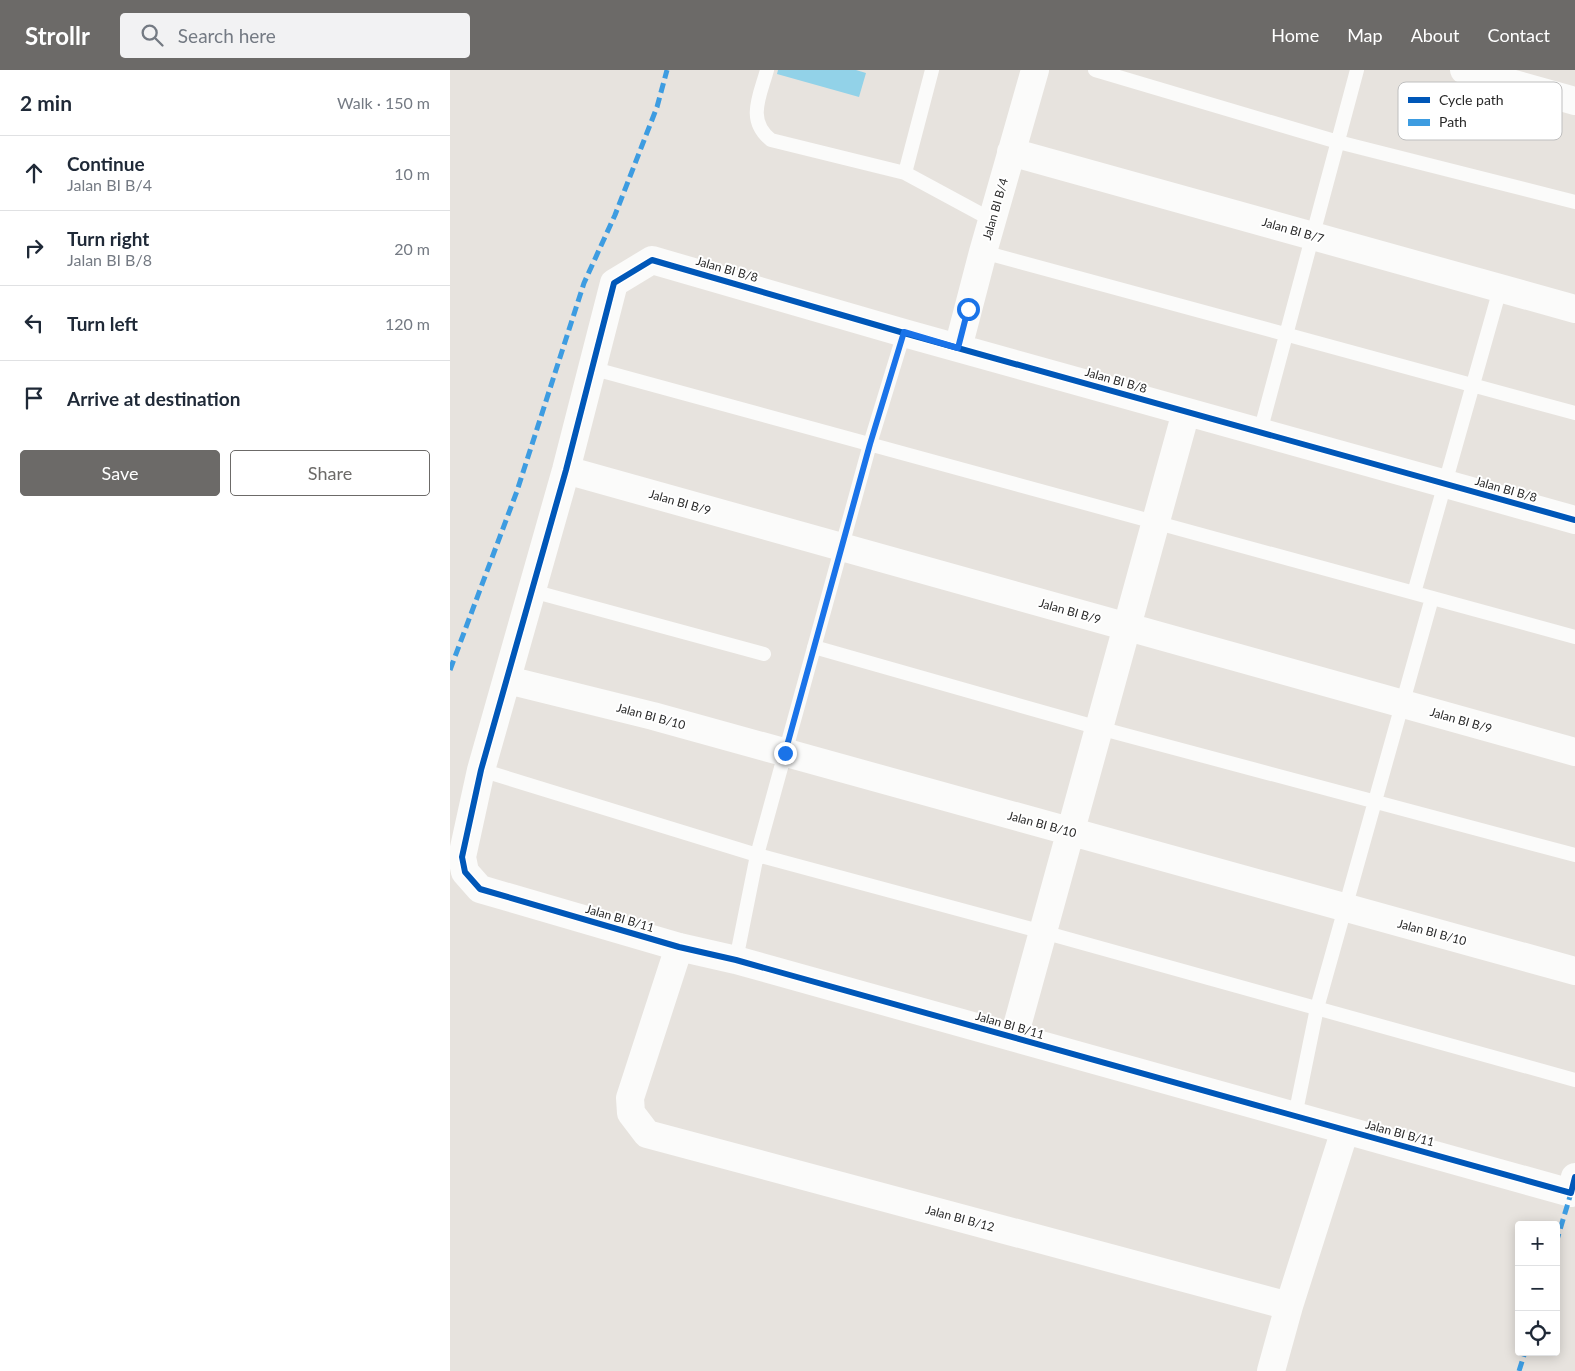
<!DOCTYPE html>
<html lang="en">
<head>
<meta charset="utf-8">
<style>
  :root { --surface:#fff; --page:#f2f2f3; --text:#1f2937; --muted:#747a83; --line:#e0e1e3; --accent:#6c6a68 }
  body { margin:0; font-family:Lato,sans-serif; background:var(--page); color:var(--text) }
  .controls { position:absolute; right:15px; bottom:15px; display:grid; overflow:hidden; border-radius:5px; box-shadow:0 2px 12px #0003 }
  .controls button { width:45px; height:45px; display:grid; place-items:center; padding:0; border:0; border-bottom:1px solid var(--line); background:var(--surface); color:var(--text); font:25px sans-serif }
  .stop { position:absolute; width:15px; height:15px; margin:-11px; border:4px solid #1a73e8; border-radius:50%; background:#fff }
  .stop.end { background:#1a73e8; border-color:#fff; box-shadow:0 1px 5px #0008 }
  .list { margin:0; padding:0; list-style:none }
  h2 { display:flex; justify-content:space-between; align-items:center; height:65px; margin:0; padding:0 20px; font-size:21px }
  h2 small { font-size:16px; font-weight:400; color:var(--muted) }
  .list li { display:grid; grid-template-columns:32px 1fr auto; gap:15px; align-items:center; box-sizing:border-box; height:75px; padding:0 20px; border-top:1px solid var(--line) }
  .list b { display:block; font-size:19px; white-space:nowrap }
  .list p { margin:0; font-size:16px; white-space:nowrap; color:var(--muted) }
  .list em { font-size:16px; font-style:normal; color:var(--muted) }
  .actions { display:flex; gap:10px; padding:15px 20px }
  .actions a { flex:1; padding:11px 0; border:1px solid var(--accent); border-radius:5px; text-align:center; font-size:18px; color:var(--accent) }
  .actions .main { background:var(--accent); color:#fff }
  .icon { flex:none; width:28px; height:28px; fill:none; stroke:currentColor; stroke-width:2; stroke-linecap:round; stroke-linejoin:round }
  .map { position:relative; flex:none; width:1125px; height:1301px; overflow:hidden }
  header { display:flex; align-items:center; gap:30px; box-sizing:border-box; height:70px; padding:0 25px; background:var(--accent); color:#fff }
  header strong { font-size:24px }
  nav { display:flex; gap:28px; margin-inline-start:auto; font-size:18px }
  .search { width:350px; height:45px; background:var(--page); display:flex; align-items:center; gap:12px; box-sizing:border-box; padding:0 18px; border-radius:5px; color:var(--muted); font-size:19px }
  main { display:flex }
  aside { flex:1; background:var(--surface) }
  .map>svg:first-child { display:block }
</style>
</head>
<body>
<header>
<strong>Strollr</strong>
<div class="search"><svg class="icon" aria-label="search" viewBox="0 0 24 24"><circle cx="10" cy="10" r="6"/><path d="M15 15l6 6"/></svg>Search here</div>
<nav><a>Home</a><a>Map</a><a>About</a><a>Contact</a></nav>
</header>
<main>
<aside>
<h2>2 min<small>Walk · 150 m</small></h2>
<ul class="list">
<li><svg class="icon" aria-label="ahead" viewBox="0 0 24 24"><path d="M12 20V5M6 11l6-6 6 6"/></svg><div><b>Continue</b><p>Jalan BI B/4</p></div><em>10 m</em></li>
<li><svg class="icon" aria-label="right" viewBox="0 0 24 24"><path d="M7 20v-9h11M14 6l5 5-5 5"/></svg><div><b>Turn right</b><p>Jalan BI B/8</p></div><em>20 m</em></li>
<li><svg class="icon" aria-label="left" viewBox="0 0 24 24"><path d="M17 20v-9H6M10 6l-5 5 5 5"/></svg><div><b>Turn left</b></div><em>120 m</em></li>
<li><svg class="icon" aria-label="arrive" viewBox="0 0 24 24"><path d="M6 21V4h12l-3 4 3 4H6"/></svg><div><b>Arrive at destination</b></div></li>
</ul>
<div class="actions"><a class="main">Save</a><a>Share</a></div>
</aside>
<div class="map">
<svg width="1125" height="1301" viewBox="0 0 1125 1301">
  <rect width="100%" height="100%" fill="#e7e3de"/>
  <!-- water -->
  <path fill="#92d2e8" d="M328,0H406L416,3L409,27L327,4Z"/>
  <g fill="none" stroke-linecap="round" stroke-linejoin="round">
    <!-- lane -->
    <path stroke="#fbfbfa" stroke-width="14" d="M317,0C310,26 296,50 321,70L455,103L542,150
      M645,0L888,72L1125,132
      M455,103L482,0
      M533,182L1125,343
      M141,298L1125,567
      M810,362L907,0
      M82,521L314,584
      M964,523L1050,219
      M364,577L649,658L1125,785
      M31,700L307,785L593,862L1125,1010
      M286,890L307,785L420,374L454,263
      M845,1046L867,938L982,528"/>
    <!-- street -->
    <path stroke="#fbfbfa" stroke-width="28" d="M1014,0L1125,31
      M561,82L1125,239
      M508,278L533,182L585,0
      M116,400L1125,682
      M1125,450L454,263L202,190L164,213L116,400L31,700L12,787L15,802L30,819L229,877L286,890L1121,1123L1125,1107
      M58,610L203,646L1125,901
      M229,877L180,1028L181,1043L197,1064L839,1236
      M564,967L736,342
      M821,1301L839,1236L895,1060"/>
    <!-- quiet -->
    <path stroke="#3d9ce1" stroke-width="5" stroke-dasharray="10 5" stroke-linecap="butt" d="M0,600L67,421L134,213L165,145L207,37L217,0
      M1106,1173L1121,1123
      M1069,1301L1075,1282"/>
    <!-- cycleway casing -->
    <g stroke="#fff" stroke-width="9">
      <path id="cycleway" d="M1125,450L454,263L202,190L164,213L116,400L31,700L12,787L15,802L30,819L229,877L286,890L1121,1123L1125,1107"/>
    </g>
    <!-- cycleway -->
    <use href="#cycleway" stroke="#0057b8" stroke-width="6"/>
  </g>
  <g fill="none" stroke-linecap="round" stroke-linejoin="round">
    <!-- route -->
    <path stroke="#1a73e8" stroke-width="6" d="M335,683L420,374L454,262L508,278L518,239"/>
  </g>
  <g text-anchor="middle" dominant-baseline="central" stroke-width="4" stroke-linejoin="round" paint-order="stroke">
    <!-- street labels -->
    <g font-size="12" fill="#292929" stroke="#fff">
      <text transform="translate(545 139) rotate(-74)">Jalan BI B/4</text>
      <text transform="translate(843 160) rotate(16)">Jalan BI B/7</text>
      <text transform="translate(277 199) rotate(16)">Jalan BI B/8</text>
      <text transform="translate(666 310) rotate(16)">Jalan BI B/8</text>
      <text transform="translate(1056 419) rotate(16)">Jalan BI B/8</text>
      <text transform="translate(230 432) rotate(16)">Jalan BI B/9</text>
      <text transform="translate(620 541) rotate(16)">Jalan BI B/9</text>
      <text transform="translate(201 646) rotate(15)">Jalan BI B/10</text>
      <text transform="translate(1011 650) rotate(16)">Jalan BI B/9</text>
      <text transform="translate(592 754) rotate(15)">Jalan BI B/10</text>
      <text transform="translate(170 848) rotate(16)">Jalan BI B/11</text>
      <text transform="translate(982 862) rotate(15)">Jalan BI B/10</text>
      <text transform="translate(560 955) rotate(16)">Jalan BI B/11</text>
      <text transform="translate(950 1063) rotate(15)">Jalan BI B/11</text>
      <text transform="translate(510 1148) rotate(15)">Jalan BI B/12</text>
    </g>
  </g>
  <!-- legend -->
  <rect x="948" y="12" width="164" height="58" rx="8" fill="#fff" stroke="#bfbfbf" stroke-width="1"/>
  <rect x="958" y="27" width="22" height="6" fill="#0057b8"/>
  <rect x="958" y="49" width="22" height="7" fill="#3d9ce1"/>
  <g font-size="14" fill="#292929">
    <text x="989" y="35">Cycle path</text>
    <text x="989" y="57">Path</text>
  </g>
</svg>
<div class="controls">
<button>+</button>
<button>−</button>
<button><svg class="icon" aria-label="locate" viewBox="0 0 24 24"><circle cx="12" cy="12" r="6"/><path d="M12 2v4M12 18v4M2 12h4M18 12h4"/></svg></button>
</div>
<div class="stop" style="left:518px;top:239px"></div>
<div class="stop end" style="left:335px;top:683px"></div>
</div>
</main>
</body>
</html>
